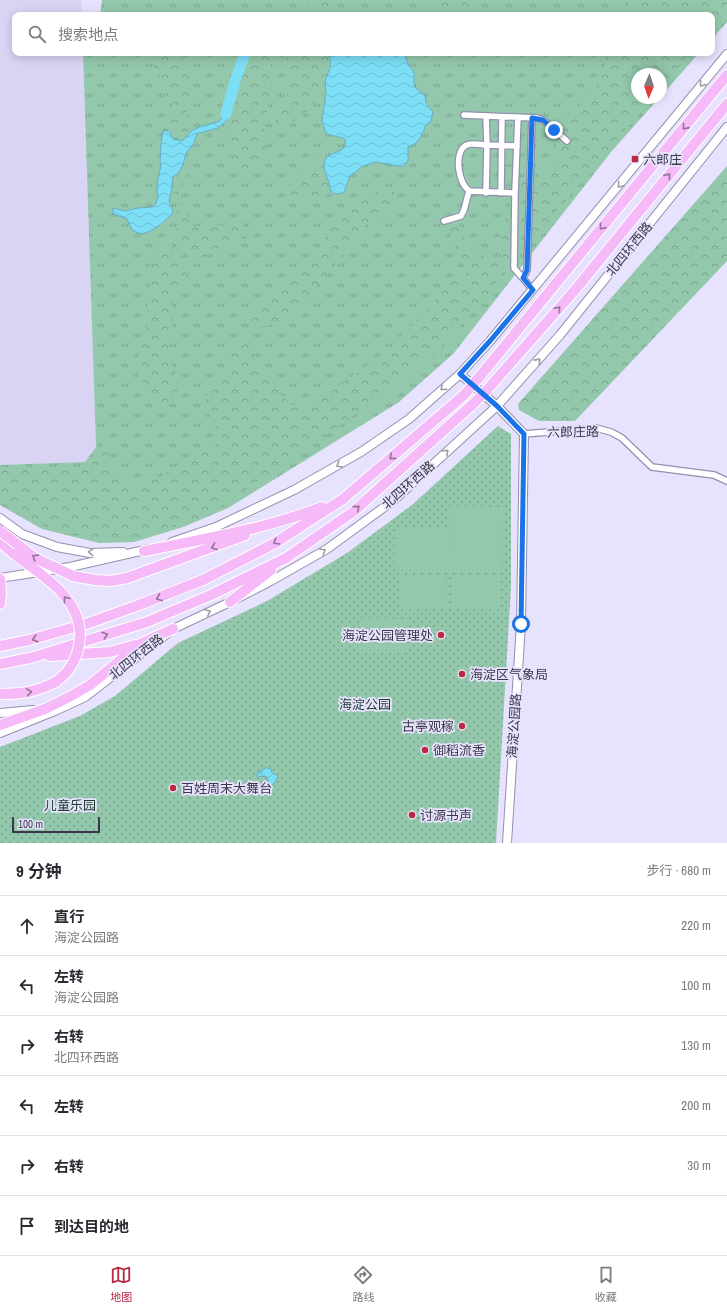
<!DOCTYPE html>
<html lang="zh">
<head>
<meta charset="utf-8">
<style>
  :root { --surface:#fff; --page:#f2f2f3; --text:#2b2b33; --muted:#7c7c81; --line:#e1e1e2; --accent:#ba2943 }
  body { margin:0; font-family:"Archivo Narrow","Noto Sans SC",sans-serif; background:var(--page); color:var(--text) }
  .compass { position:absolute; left:631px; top:68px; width:36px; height:36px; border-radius:50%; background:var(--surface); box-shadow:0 2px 10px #0003; rotate:182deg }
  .scale { position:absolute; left:12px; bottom:10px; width:88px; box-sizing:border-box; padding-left:4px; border:2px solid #3c3947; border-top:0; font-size:11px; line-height:14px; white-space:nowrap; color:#3c3947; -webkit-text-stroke:3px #e7e2fd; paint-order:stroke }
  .stop { position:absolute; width:12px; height:12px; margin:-9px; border:3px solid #1a73e8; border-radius:50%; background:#fff }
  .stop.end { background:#1a73e8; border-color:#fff; box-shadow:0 1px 4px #0008 }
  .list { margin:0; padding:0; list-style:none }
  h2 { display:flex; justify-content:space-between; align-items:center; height:52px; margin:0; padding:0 16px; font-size:17px }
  h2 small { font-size:13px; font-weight:400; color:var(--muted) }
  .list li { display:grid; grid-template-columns:26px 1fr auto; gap:12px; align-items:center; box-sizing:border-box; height:60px; padding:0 16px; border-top:1px solid var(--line) }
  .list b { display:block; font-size:15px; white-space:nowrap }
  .list p { margin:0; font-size:13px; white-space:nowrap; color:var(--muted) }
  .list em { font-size:13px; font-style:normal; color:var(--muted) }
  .icon { flex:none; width:22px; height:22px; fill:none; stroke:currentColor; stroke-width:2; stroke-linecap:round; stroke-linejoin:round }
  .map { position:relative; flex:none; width:727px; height:843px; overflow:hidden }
  .search { position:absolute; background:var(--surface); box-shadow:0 2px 10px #0003; left:12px; right:12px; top:12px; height:44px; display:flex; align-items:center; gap:10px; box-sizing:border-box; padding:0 14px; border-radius:8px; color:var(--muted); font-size:15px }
  .sheet { height:412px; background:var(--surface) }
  nav { display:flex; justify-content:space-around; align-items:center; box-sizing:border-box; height:56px; border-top:1px solid var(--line); background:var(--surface); font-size:11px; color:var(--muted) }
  nav a { display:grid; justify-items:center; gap:2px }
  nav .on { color:var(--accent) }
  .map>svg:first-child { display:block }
</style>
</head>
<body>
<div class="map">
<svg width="727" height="843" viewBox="0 0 727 843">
  <defs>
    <pattern id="grass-tufts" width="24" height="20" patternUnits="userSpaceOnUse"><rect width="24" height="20" fill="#93c8ac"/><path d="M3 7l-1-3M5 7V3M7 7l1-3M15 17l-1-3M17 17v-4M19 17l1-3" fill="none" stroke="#79a38e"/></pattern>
    <pattern id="forest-crowns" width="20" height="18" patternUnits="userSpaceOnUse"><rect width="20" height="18" fill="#93c8ac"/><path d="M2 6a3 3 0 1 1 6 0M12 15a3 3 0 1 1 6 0" fill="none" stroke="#79a38e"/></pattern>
    <pattern id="park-dots" width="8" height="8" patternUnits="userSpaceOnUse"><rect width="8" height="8" fill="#93c8ac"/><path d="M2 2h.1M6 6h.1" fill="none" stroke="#79a38e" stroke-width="1.8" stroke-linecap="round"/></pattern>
    <pattern id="water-waves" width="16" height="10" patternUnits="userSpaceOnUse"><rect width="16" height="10" fill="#7cdff6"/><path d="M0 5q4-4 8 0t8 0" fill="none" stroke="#6cc0d4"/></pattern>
  </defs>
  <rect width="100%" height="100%" fill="#e7e2fd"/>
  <!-- built -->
  <path fill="#d9d4f4" d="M0,0H81L82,15H15V53H83L96,447L85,462L0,465Z"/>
  <!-- grass -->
  <path fill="url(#grass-tufts)" d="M102,0H727V22L712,39V15H100Z
    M83,53H699L661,96V74H637V98H659L611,152L454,353L399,402L228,508L183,527L134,542L99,543L42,529L0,505V465L85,462L96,447Z"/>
  <!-- forest -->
  <path fill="url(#forest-crowns)" d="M309,0H328V4L335,15H304Z
    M428,0H475L467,10L459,15H447L436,11Z
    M627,0H727V10L712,27V15H622Z
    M154,53H182C183,62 189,66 191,74C193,80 189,85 189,90L193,91L192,105L186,111L188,121L183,127L189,130V133L182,141L173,139L171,132L160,130L159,125C166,120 174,117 173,107C162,97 167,79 154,69L153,63Z
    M238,53H271L273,59L270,68L271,81L273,94L268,105L264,133L267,140L264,160L261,168L248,174L231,164L230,126L235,101L228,98L234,64Z
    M286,53H328L330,68L322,78L323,100L313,103L303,116L287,124L276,123L275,116L286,101L290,76Z
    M605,53H690L661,87V74H637V98H652L443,347L378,399L207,516L128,539H93L62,533L34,522L0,501V470L83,469L105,442C107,460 112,468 123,481C129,482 136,484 142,483C162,480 181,461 199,451C208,446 212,449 220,441L219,433L208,412L206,397L212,379L230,366L229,348L233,341L246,343L253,350L256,362L263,373L276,386L279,393L292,405L304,404L319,399L388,351L454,280L467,273L446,225V215L457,221L466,242L479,253L488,258H497L503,254L504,242L499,232L522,180L554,165L562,153L555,143L554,130L564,116L576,110L586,98L595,90L605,64Z
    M324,155L325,174L328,182L329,191L312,202L302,198L286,196L284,193L288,187L311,167L317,159Z
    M727,166V261L575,421H539L519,410L518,404Z
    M183,167L187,169L182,187L181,197L177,198C169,188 176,175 183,167Z
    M380,189L394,191L397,200L389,211L375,218L358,231L351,249L330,269L302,303L275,324L254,330L249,324L254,306L285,286L309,267L326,235L338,218L352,210Z
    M177,199C185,201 184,208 187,215C189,219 192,223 194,226L226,225L238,218L243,221L244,227L252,229L248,237L226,245L219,251L195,260L186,254L187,247L177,234Z
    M170,244L180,249L186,262V276L172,295L173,322L168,342L170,360L180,382L177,392L171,403L163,406L138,376L136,358L143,341L146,326L150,284L149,267L152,252L161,245Z"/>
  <!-- park -->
  <path fill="url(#park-dots)" d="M498,426L511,434V586L496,843H0V747L80,716L115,696L178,643L267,601L347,553L412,505Z"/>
  <!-- pitch -->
  <path fill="#93c8ac" d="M450,506L503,507L502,573L449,572Z
    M395,528L448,529L447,572L394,570Z
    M451,576L500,577L499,610L451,609Z
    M399,577H446L447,609L400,610Z
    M359,618L407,619V651L358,650Z"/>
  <!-- water -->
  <path fill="url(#water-waves)" stroke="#69adc2" d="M328,53H404L409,66L413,70L414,73V83L415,87L425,96L426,103L433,112L431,121L426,125L422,135L416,143L408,147V161L404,166H398L376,162L363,166L350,176L344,192C340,194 335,195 332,192C329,189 330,184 328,180C312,144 350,160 345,139C339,136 333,137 326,133L322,121L326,92L325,81L330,68L331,62Z
    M225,112L227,120L218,128L199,133L197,134L193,145L186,153L183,165L179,172L173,177L172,183V188L169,201L173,212C168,220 151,233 141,234L132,230L127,219L113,214V208L125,211L138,208L152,207L156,204L158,195L157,190L158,178L161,166L160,161L161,143L163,131C170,129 170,134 173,139L182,141L193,130L202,126L218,122L223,118Z
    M266,767L272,770L271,772L278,776L275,782L271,786L268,785V779L266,777L260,776L258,778L257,776L259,771L262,772V770L264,768L265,769Z"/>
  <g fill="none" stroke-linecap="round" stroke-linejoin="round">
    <!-- river -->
    <path stroke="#7cdff6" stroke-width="11" d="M226,114L235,81L245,53"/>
    <!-- street casing -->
    <g stroke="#958faf" stroke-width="8">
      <path id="street" d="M464,115L537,118L543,120L567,141
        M486,116L487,145C481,145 470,142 465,146C454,153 458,185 470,191L515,193
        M518,117L515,193L514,268L533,290
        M486,193L487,145L517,146
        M501,193L502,117
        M444,221L461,216L464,210L469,191
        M523,278L527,270L532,118
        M524,434L596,428L611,432L622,438L652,467L714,475L727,481"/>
    </g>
    <!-- secondary casing -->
    <g stroke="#958faf" stroke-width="10">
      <path id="secondary" d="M460,374L497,406L524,434L521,624L507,843
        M0,518L22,534L57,547L90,553L123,552
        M172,542L216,527L294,490L361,452L409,419L460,374L490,341L727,54
        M0,578L70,567L149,549
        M0,713L33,710
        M0,733L57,710L85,697L173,629L230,602L269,582L327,549L394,500L497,406L560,335L727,127"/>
    </g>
    <!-- highway casing -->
    <g stroke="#fff" stroke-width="12">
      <path id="highway" d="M476,381L727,75
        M486,391L575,290L727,104
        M0,542L14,554
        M144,551C204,539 265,529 322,507
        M0,579L1,593L0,604
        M111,581L127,578L245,535
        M230,602L271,570
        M0,646L29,640L86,624L139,605L203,580L275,543L343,499L464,395
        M50,656L110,652L135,645
        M0,664L34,657L147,622L211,595L286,558L353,512L473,404
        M0,694C23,694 35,692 56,682
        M0,725L45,709L71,696L90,685L142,643L173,629"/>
    </g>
    <!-- street -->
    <use href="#street" stroke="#fff" stroke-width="5.5"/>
    <!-- secondary -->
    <use href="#secondary" stroke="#fff" stroke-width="8"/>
    <!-- highway -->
    <use href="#highway" stroke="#f6baf8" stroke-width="10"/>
    <!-- highway-bridge casing -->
    <g stroke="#fff" stroke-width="12" stroke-linecap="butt">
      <path id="highway-bridge" d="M464,395L476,381
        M473,404L486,391
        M0,531L35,558L73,576L95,580L111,581
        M14,554C41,575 79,596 80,634C80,647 77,658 69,669C66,674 60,678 56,682"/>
    </g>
    <!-- highway-bridge -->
    <use href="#highway-bridge" stroke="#f6baf8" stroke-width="10"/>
  </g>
  <!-- one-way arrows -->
  <defs><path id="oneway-chevron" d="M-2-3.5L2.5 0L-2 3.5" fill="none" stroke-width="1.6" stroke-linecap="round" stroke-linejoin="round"/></defs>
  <g stroke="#9e9ca3">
    <use href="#oneway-chevron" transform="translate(702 84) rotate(129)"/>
    <use href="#oneway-chevron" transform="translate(620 185) rotate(130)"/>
    <use href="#oneway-chevron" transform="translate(538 361) rotate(-48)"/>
    <use href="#oneway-chevron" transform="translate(443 388) rotate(138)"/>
    <use href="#oneway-chevron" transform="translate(446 452) rotate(-42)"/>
    <use href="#oneway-chevron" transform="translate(339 465) rotate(150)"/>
    <use href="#oneway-chevron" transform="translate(323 551) rotate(-31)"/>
    <use href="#oneway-chevron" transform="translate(91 552) rotate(-176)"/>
    <use href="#oneway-chevron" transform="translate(208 612) rotate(-25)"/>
  </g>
  <g stroke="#907397">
    <use href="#oneway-chevron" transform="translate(685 127) rotate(129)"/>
    <use href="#oneway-chevron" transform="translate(668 176) rotate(-51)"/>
    <use href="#oneway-chevron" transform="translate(602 227) rotate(129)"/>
    <use href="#oneway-chevron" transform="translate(558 309) rotate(-49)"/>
    <use href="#oneway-chevron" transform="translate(392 457) rotate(139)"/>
    <use href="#oneway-chevron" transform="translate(357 508) rotate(-41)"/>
    <use href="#oneway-chevron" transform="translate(276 542) rotate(149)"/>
    <use href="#oneway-chevron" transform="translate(214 547) rotate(160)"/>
    <use href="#oneway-chevron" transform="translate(35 557) rotate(-148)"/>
    <use href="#oneway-chevron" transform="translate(159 598) rotate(158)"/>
    <use href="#oneway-chevron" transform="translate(66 599) rotate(-128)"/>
    <use href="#oneway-chevron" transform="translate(105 635) rotate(-18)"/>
    <use href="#oneway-chevron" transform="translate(35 639) rotate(164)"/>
    <use href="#oneway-chevron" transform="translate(29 692) rotate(-9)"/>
  </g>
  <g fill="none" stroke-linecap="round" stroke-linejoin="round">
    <!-- route -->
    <path stroke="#1a73e8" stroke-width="5" d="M521,624L524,434L497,406L460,374L490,341L533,290L523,278L527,270L532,118L543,120L554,130"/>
  </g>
  <!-- markers -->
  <g fill="#ba2943" stroke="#e7e2fd" stroke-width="1.5">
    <rect x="631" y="155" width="8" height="8" rx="2"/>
    <circle cx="441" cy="635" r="4"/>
    <circle cx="462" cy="674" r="4"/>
    <circle cx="462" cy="726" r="4"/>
    <circle cx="425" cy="750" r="4"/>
    <circle cx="173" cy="788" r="4"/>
    <circle cx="412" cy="815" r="4"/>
  </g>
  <g text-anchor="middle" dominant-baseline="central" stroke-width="3.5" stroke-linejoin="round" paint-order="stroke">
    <!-- poi labels -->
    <g font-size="13" fill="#3c3947" stroke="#e7e2fd" text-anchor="start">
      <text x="643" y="159">六郎庄</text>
      <text x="433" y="635" text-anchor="end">海淀公园管理处</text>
      <text x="470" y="674">海淀区气象局</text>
      <text x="454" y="726" text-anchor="end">古亭观稼</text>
      <text x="433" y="750">御稻流香</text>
      <text x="181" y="788">百姓周末大舞台</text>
      <text x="420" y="815">讨源书声</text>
    </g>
    <!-- street labels -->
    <g font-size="13" fill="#3c3947" stroke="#e7e2fd">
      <text transform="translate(629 249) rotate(-51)">北四环西路</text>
      <text transform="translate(573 432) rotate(-1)">六郎庄路</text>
      <text transform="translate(408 485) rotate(-41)">北四环西路</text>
      <text transform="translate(136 657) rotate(-38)">北四环西路</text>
      <text transform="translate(514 726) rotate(-86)">海淀公园路</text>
    </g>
    <!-- park labels -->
    <g font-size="13" fill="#1b3e2e" stroke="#e7e2fd">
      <text x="365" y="704">海淀公园</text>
      <text x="70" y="805">儿童乐园</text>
    </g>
  </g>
</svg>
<svg class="compass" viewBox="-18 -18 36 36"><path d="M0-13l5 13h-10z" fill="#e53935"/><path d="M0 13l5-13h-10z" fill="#7c7c81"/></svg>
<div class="scale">100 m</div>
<div class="stop" style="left:521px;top:624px"></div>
<div class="stop end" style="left:554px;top:130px"></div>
<div class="search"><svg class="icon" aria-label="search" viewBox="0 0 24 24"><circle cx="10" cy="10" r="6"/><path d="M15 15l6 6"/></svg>搜索地点</div>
</div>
<section class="sheet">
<h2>9 分钟<small>步行 · 680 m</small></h2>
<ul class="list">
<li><svg class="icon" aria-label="ahead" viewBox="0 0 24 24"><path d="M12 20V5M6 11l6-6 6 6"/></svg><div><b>直行</b><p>海淀公园路</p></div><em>220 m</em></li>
<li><svg class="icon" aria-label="left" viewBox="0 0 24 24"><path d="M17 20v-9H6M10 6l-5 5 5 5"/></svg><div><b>左转</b><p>海淀公园路</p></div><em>100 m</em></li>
<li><svg class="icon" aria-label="right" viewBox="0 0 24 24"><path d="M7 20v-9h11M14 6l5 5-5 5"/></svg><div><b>右转</b><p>北四环西路</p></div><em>130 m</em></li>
<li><svg class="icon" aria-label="left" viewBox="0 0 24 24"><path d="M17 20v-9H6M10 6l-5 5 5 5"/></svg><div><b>左转</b></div><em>200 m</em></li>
<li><svg class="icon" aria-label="right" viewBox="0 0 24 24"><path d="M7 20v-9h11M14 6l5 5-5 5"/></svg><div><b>右转</b></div><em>30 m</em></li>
<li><svg class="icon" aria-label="arrive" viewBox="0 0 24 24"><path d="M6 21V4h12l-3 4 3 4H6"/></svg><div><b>到达目的地</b></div></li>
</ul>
</section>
<nav>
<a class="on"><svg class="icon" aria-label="map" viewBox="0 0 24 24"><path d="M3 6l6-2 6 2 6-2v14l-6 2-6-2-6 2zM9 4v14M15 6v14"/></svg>地图</a>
<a><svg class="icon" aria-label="directions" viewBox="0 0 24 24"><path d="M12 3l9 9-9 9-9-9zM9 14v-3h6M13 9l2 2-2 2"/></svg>路线</a>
<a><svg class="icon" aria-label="saved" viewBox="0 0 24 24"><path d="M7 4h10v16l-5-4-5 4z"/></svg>收藏</a>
</nav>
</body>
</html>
